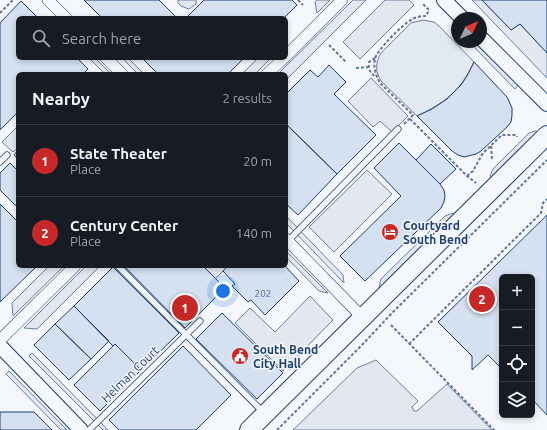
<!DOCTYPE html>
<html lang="en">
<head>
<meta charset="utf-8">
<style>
  :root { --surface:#171b24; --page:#242831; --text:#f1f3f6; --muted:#9ea1a6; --line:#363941; --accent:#c62828 }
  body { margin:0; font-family:Ubuntu,sans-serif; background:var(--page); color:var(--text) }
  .controls { position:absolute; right:12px; bottom:12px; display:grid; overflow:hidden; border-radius:6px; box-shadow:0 2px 6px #0003 }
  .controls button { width:36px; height:36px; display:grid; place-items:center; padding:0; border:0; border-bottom:1px solid var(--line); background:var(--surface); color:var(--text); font:20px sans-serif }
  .compass { position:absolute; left:451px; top:12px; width:36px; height:36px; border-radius:50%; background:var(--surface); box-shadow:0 2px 6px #0003; rotate:46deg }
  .you { position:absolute; left:223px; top:291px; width:14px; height:14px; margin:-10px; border:3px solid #fff; border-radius:50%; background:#1a73e8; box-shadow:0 0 0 6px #1a73e833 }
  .badge { display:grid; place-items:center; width:26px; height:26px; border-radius:50%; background:var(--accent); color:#fff; font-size:13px; font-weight:700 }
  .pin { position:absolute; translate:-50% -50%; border:2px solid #fff; box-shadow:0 1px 4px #0006 }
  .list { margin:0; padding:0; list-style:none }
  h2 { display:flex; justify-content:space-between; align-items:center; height:52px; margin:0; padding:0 16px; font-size:17px }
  h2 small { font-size:13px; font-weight:400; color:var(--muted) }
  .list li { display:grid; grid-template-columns:26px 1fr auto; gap:12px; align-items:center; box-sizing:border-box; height:72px; padding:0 16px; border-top:1px solid var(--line) }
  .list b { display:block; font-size:15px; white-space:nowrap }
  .list p { margin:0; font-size:13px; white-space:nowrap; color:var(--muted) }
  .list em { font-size:13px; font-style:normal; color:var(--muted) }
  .icon { flex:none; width:22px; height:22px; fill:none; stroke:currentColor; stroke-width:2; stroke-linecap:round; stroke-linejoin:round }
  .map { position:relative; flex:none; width:547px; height:430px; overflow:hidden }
  .search { position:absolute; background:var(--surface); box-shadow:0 2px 6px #0003; left:16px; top:16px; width:272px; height:44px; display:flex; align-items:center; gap:10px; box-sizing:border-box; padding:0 14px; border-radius:6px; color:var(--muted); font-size:15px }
  .panel { position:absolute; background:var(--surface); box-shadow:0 2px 6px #0003; left:16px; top:72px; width:272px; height:196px; border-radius:6px }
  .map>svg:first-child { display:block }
</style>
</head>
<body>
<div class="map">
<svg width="547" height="430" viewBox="0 0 547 430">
  <rect width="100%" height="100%" fill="#f4f7fb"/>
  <!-- green -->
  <path fill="#e3e9f0" stroke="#687fa3" d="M423,20L434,22L439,26L474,62C461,90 445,103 417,116L382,82C375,73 375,63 381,53L411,23Z"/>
  <!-- parking -->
  <path fill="#e3e8f0" stroke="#687fa3" d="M178,0H196V4L189,9L186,8L181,6L178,3Z
    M317,0H330L317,13L315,2Z
    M353,0H366L286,80V74H278Z
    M385,0H409L414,5L360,59L343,42Z
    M472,0H482L511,30L520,24L547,53V78Z
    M469,42H476L518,85L515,89Z
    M89,58H95L111,74H105Z
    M122,58H128L144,74H138Z
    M258,58H271L255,74H242Z
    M371,78L408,116L392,132L380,121L379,122L373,127L348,101Z
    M18,126V148L13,152L2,142Z
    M535,131L537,132L491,177L490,176L493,169L529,133Z
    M367,170L392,194L334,252L309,227Z
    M453,213L454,214L379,288L381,279L445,216Z
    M286,216L343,275L344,283L286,223Z
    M286,251L328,293L319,291L286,257Z
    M49,266H64L13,316L12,303Z
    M86,266H100L37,329L24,328Z
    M203,266H228L215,279Z
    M310,296L333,320L283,371L235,323L250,308L275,332Z
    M32,353L108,430H103L29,356Z
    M376,360L418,401L412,407L414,411H417L447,384L492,430H293L357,368Z
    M9,371L67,430H61L6,374Z"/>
  <!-- building -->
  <path fill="#d5e0f0" stroke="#1d3f73" d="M84,0H159L177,18H102Z
    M204,0H292L297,5L284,18H186Z
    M482,0H547V53L520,24L511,30Z
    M21,1L38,18H18V58H77L88,69L83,74H18V112L0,130V23Z
    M146,58H244L228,74H158L144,60Z
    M474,62L507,97L512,108V115L511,122L506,128L481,151L476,154L464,157L458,155L452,151L417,116L432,109L447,99L461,85L467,76Z
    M329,65L346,82L334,94L376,135L337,174L286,124V94L310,70L318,77Z
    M286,124L337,174L298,215L286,204Z
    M399,143L440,184L444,190L445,196L444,202L441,208L365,281L340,256L401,196L374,168Z
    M431,144L456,169L440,184L416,160Z
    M18,150V159L14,155Z
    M10,163L18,171V208L0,190V173Z
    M0,204L18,222V266H37L0,302Z
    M547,215V415L532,399V277H502V369L488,355L472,370V356L438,322Z
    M124,266H203L225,288L185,328Z
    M228,266H285L299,281L265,315L251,300L248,302L232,286L235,284L223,271Z
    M113,267L179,333L141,370L115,344L113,346L74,306Z
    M74,306L109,341L91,359L55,324Z
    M222,313L283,373L257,399L196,339Z
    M55,324L91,359L69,380L34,345Z
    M115,344L141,370L100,411L74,385Z
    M183,346L231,395L196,430H119L109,420Z
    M0,412H34L52,430H0Z"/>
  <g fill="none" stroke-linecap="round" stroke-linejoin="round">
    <!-- service casing -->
    <g stroke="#1d3f73" stroke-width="7">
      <path id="service" d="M0,162L7,155
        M288,241L398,129
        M118,266L263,412
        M89,430L200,321"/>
    </g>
    <!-- minor casing -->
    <g stroke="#1d3f73" stroke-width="12">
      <path id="minor" d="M48,0L66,18
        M286,56L342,0
        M106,58L122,74
        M267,74L284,58
        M286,239L363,318
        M0,340L75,266"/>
    </g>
    <!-- tertiary casing -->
    <g stroke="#1d3f73" stroke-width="16">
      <path id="tertiary" d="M444,0L462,18
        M481,38L547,104
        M0,346L81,430"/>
    </g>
    <!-- primary casing -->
    <g stroke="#1d3f73" stroke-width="20">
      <path id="primary" d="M249,430L547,135"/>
    </g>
    <!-- path -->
    <path stroke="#5e769c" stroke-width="2" stroke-dasharray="3 2" stroke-linecap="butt" d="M298,0L303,5
      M0,13L13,0
      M329,45L346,62
      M375,58L369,62C368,69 370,73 376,77
      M356,68L369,67
      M410,119L467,176L476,183
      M404,124L413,115L380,83C376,76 373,67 375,59C376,51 403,24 411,20C415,17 421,16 426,16L429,10L422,3
      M491,146L492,158L494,160
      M467,176L473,171L483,153L502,135H516L517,137
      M391,325L494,430
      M409,344L541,213L543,203L547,199
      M277,430L362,345L392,313L547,160"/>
    <!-- service -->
    <use href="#service" stroke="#f4f7fb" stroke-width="5.5"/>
    <!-- minor -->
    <use href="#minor" stroke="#f4f7fb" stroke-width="11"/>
    <!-- tertiary -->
    <use href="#tertiary" stroke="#f4f7fb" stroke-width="14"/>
    <!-- primary -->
    <use href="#primary" stroke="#f4f7fb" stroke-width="18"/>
  </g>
  <!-- icons -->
  <defs>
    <g id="hotel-disc" transform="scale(0.9)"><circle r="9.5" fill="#c62828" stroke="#f4f7fb"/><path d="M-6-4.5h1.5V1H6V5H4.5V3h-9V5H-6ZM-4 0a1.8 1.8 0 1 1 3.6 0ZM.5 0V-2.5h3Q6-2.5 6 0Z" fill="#fff"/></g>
    <g id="civic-disc" transform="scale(0.9)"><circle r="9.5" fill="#c62828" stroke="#f4f7fb"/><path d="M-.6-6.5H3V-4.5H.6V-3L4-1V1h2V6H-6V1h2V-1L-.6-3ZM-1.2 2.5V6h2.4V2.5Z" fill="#fff"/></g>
  </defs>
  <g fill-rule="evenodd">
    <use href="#hotel-disc" x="390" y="232"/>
    <use href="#civic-disc" x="240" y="356"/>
  </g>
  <g text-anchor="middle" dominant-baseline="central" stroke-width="3" stroke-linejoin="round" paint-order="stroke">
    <!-- number labels -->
    <g font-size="10" fill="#4b6792">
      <text x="263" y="293">202</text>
    </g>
    <!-- poi labels -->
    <g font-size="12" font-weight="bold" fill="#1d3f73" stroke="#f4f7fb" text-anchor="start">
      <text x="403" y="225">Courtyard<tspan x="403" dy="14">South Bend</tspan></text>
      <text x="253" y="349">South Bend<tspan x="253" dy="14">City Hall</tspan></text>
    </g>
    <!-- street labels -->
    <g font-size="12" fill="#1d3f73" stroke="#f4f7fb">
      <text transform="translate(130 374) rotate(-44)">Helman Court</text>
    </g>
  </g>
</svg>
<div class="controls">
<button>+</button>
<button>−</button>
<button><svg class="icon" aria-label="locate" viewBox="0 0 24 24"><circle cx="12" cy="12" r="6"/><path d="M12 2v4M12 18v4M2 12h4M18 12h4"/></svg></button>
<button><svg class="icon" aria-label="layers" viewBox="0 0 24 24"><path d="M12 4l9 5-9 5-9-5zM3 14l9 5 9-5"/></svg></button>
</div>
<svg class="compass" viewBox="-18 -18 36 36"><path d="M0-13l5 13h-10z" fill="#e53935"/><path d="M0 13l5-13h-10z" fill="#9ea1a6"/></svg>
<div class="you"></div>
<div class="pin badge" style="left:185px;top:308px">1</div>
<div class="pin badge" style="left:482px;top:299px">2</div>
<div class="search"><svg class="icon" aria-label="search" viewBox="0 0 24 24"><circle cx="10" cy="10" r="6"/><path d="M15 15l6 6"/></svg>Search here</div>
<section class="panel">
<h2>Nearby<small>2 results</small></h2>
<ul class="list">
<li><span class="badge">1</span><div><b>State Theater</b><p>Place</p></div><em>20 m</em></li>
<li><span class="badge">2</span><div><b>Century Center</b><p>Place</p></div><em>140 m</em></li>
</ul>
</section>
</div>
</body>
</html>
